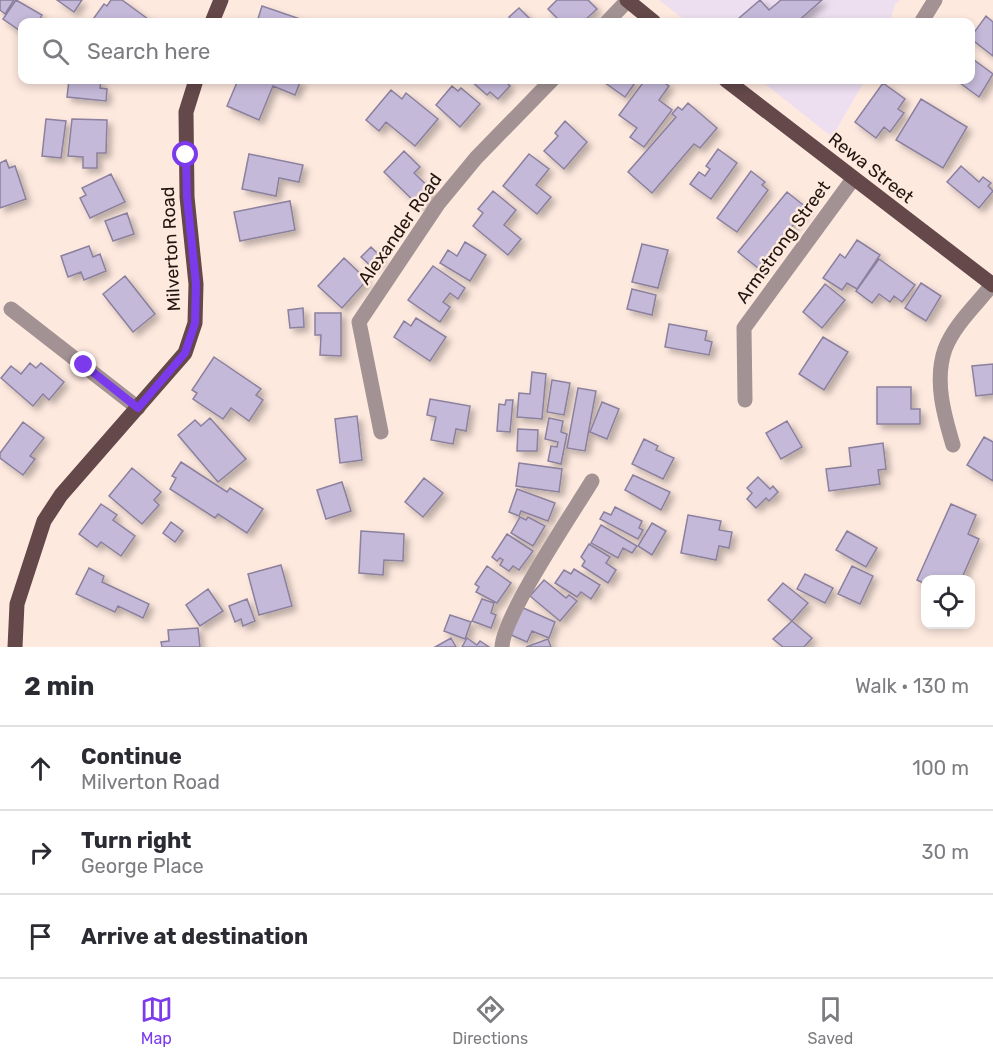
<!DOCTYPE html>
<html lang="en">
<head>
<meta charset="utf-8">
<style>
  :root { --surface:#fff; --page:#f2f2f3; --text:#2b2b33; --muted:#7c7c81; --line:#e1e1e2; --accent:#7c3aed }
  body { margin:0; font-family:Rubik,sans-serif; background:var(--page); color:var(--text) }
  .controls { position:absolute; right:18px; bottom:18px; display:grid; overflow:hidden; border-radius:12px; box-shadow:0 3px 9px #0003 }
  .controls button { width:54px; height:54px; display:grid; place-items:center; padding:0; border:0; border-bottom:2px solid var(--line); background:var(--surface); color:var(--text); font:30px sans-serif }
  .stop { position:absolute; width:18px; height:18px; margin:-14px; border:4px solid #7c3aed; border-radius:50%; background:#fff }
  .stop.end { background:#7c3aed; border-color:#fff; box-shadow:0 2px 6px #0008 }
  .list { margin:0; padding:0; list-style:none }
  h2 { display:flex; justify-content:space-between; align-items:center; height:78px; margin:0; padding:0 24px; font-size:26px }
  h2 small { font-size:20px; font-weight:400; color:var(--muted) }
  .list li { display:grid; grid-template-columns:39px 1fr auto; gap:18px; align-items:center; box-sizing:border-box; height:84px; padding:0 24px; border-top:2px solid var(--line) }
  .list b { display:block; font-size:22px; white-space:nowrap }
  .list p { margin:0; font-size:20px; white-space:nowrap; color:var(--muted) }
  .list em { font-size:20px; font-style:normal; color:var(--muted) }
  .icon { flex:none; width:33px; height:33px; fill:none; stroke:currentColor; stroke-width:2; stroke-linecap:round; stroke-linejoin:round }
  .map { position:relative; flex:none; width:993px; height:647px; overflow:hidden }
  .search { position:absolute; background:var(--surface); box-shadow:0 3px 9px #0003; left:18px; right:18px; top:18px; height:66px; display:flex; align-items:center; gap:15px; box-sizing:border-box; padding:0 21px; border-radius:12px; color:var(--muted); font-size:22px }
  .sheet { height:330px; background:var(--surface) }
  nav { display:flex; justify-content:space-around; align-items:center; box-sizing:border-box; height:84px; border-top:2px solid var(--line); background:var(--surface); font-size:16px; color:var(--muted) }
  nav a { display:grid; justify-items:center; gap:3px }
  nav .on { color:var(--accent) }
  .map>svg:first-child { display:block }
</style>
</head>
<body>
<div class="map">
<svg width="993" height="647" viewBox="0 0 993 647">
  <defs>
    <filter id="shadow"><feDropShadow dx="4.5" dy="4.5" stdDeviation="3" flood-color="#0004"/></filter>
  </defs>
  <rect width="100%" height="100%" fill="#fee9df"/>
  <!-- education -->
  <path fill="#eddef0" d="M659,0H900L895,4L890,22H687Z
    M760,80H865L832,137Z"/>
  <!-- building -->
  <path fill="#c4b9d8" stroke="#8b809d" stroke-width="1.5" filter="url(#shadow)" d="M0,0H14L5,14L0,10Z
    M16,0L42,15L38,22H22V32L3,19Z
    M57,0H82L74,12Z
    M111,0H122L152,22H91L104,4L107,6Z
    M557,0H588L597,9L583,22H561L548,9Z
    M760,0L769,10L781,0H822L797,22H741L738,19Z
    M262,6L306,21V22H257Z
    M519,8L529,18L524,22H514L509,17Z
    M986,16L993,22V56L970,38Z
    M970,57L993,74L979,97L956,80H970Z
    M69,80H101L100,88L107,89L106,101L67,97Z
    M238,80H301L295,95L273,86L259,120L227,106Z
    M470,80H504L510,86L498,99L490,92L487,95Z
    M601,80H637L625,97Z
    M645,80H660L669,86L659,100L672,110L644,147L630,137L637,128L619,115Z
    M883,83L905,99L898,109L904,113L890,132L884,127L876,138L855,122Z
    M452,86L458,91L461,88L480,104L460,127L436,105Z
    M391,90L402,99L406,93L438,119L415,146L386,122L379,131L366,120Z
    M921,99L967,127L943,168L896,140Z
    M688,103L717,128L700,148L694,144L652,193L628,172L676,117L672,114L678,107L682,110Z
    M46,119L66,121L61,158L42,156Z
    M72,119L107,120L106,153H97V168H83V157L68,156Z
    M565,121L587,142L564,169L544,151L558,136L555,133Z
    M718,149L737,163L711,199L690,184L699,172L705,176L710,169L706,166Z
    M404,151L420,167L414,173L433,191L419,206L384,172Z
    M249,154L303,165L299,182L279,178L276,196L242,189Z
    M529,154L549,169L536,185L551,197L537,214L503,186Z
    M6,160L9,168L15,166L26,199L0,208V163Z
    M961,166L979,182L983,177L991,183L988,186L993,191L979,208L947,182Z
    M751,171L765,182L762,185L768,190L737,232L717,218Z
    M111,174L125,202L90,218L80,198L86,195L82,188Z
    M493,191L516,210L504,225L521,239L508,255L473,226L483,213L478,209Z
    M787,192L807,208L758,268L738,252Z
    M290,201L295,230L240,241L234,212Z
    M127,213L134,234L113,241L105,221Z
    M857,240L880,255L857,289L847,283L842,290L823,278L840,254L845,258Z
    M465,242L486,255L470,281L440,263L448,250L457,256Z
    M642,244L668,250L658,288L632,282Z
    M89,246L93,257L100,254L106,271L84,280L81,272L68,277L61,256Z
    M371,247L382,258L372,267L361,257Z
    M344,258L367,280L342,308L318,286Z
    M879,259L915,285L902,302L894,296L890,302L879,294L872,303L856,291Z
    M433,266L465,288L458,299L450,293L443,302L450,307L440,322L408,300Z
    M125,276L155,314L133,332L103,294Z
    M921,283L941,296L926,321L905,308Z
    M825,284L845,300L822,328L803,312Z
    M632,289L656,295L652,315L627,309Z
    M303,308L304,327L290,328L288,310Z
    M315,313H341V356L320,355L321,335H315Z
    M416,318L446,337L430,361L394,337L404,321L411,326Z
    M669,324L707,331L705,340L712,342L709,355L665,347Z
    M823,337L848,352L824,390L799,374Z
    M214,357L261,389L256,395L263,400L249,421L231,408L223,419L193,399L197,393L192,390Z
    M30,363L36,368L41,363L64,382L49,400L43,394L33,406L1,378L11,366L21,374Z
    M993,364V394L976,396L972,366Z
    M532,372L546,374L542,419L517,417L519,393L530,394Z
    M552,380L570,383L564,415L547,412Z
    M877,387H911V409H920V424H877Z
    M578,388L596,391L585,451L567,448Z
    M430,399L470,406L466,431L456,429L453,444L431,440L436,417L427,415Z
    M506,400H513L510,432L497,431L499,404L505,405Z
    M602,402L619,409L607,439L590,432Z
    M357,416L362,460L340,463L335,419Z
    M210,418L246,459L218,482L178,435L195,420L201,426Z
    M549,418L563,421L561,432L567,434L561,464L548,461L551,446L557,447L558,442L545,439Z
    M787,421L802,447L781,459L766,433Z
    M23,422L44,438L30,456L35,459L23,475L0,458V453Z
    M518,429L538,430L537,451H517Z
    M984,437L993,442V481L967,465Z
    M644,439L658,446L656,450L674,458L663,479L632,464Z
    M883,443L886,469L878,470L880,484L829,491L826,469L851,466L849,448Z
    M181,462L227,492L230,488L263,509L247,533L218,514L215,518L170,489L176,478L172,476Z
    M519,463L562,469L559,492L516,486Z
    M132,468L161,492L154,500L159,505L142,524L109,496Z
    M633,475L670,492L661,510L625,490Z
    M758,477L770,489L773,486L778,492L769,501L766,498L756,508L747,499L752,493L747,488Z
    M424,478L443,493L423,517L405,502Z
    M342,482L351,511L326,519L317,490Z
    M517,489L555,503L548,521L521,511L519,516L509,512Z
    M101,504L117,515L113,520L135,536L121,556L101,542L97,547L79,534Z
    M951,504L976,515L968,534L979,539L961,580H926V584L917,580Z
    M615,507L642,521L639,528L643,530L638,539L600,519L604,512L611,515Z
    M688,515L721,521L719,530L732,532L729,548L719,546L716,560L681,553Z
    M520,517L526,520L528,517L545,526L533,546L511,533Z
    M171,522L183,531L175,542L163,533Z
    M652,523L666,531L652,555L638,546Z
    M601,525L637,546L632,553L623,548L618,558L591,543Z
    M361,531L404,534L403,561L384,560L383,575L359,573Z
    M847,531L877,548L866,567L836,550Z
    M507,534L533,551L519,570L513,566L509,571L500,565L503,560L500,558L497,561L492,557Z
    M589,544L610,557L606,563L616,570L608,583L582,566L585,561L581,557Z
    M281,565L292,606L259,615L248,574Z
    M487,566L511,583L497,603L476,592L479,587L475,584Z
    M852,566L873,576L860,604L838,594Z
    M89,568L104,576L102,582L149,604L143,618L118,606L115,612L76,594Z
    M574,569L600,585L591,599L581,592L577,597L555,583L564,570L571,574Z
    M805,574L833,588L825,603L797,589Z
    M544,580L566,598L569,595L577,601L560,621L530,596Z
    M783,583L808,603L792,621L768,600Z
    M208,589L223,611L200,626L186,605Z
    M247,599L255,621L243,626L241,619L235,622L229,606Z
    M482,599L494,603L491,613L496,615L491,628L472,621Z
    M521,607L555,622L549,638L532,631L527,642L509,634Z
    M450,615L471,622L465,639L444,631Z
    M792,621L812,638L804,647H783L773,639Z
    M198,628L200,647H162L161,642L169,641L168,630Z
    M451,638L456,647H435Z
    M467,638L477,645L480,641L489,647H462Z
    M548,639L551,647H526Z"/>
  <g fill="none" stroke-linecap="round" stroke-linejoin="round">
    <!-- minor -->
    <path stroke="#a39293" stroke-width="15" d="M922,21L935,0
      M607,22L628,0
      M11,309L138,408
      M745,400L744,328L853,179
      M381,432L359,322L438,204L476,158L552,80
      M953,445C944,415 934,380 945,349C954,325 977,304 992,285
      M502,647C503,616 572,514 592,481"/>
    <!-- primary -->
    <path stroke="#64484a" stroke-width="15" d="M627,0L654,22
      M212,22L221,0
      M726,80L993,285
      M15,647L17,604L44,521L61,495L185,353L195,323L196,284L187,197L186,112L196,80"/>
  </g>
  <g fill="none" stroke-linecap="round" stroke-linejoin="round">
    <!-- route -->
    <path stroke="#7c3aed" stroke-width="8" d="M84,365L138,408L185,353L195,323L196,284L187,197L186,155"/>
  </g>
  <g text-anchor="middle" dominant-baseline="central" stroke-width="5" stroke-linejoin="round" paint-order="stroke">
    <!-- street labels -->
    <g font-size="18" fill="#21150f" stroke="#fee9df">
      <text transform="translate(871 168) rotate(38)">Rewa Street</text>
      <text transform="translate(400 229) rotate(-55)">Alexander Road</text>
      <text transform="translate(783 242) rotate(-54)">Armstrong Street</text>
      <text transform="translate(171 249) rotate(-93)">Milverton Road</text>
    </g>
  </g>
</svg>
<div class="controls">
<button><svg class="icon" aria-label="locate" viewBox="0 0 24 24"><circle cx="12" cy="12" r="6"/><path d="M12 2v4M12 18v4M2 12h4M18 12h4"/></svg></button>
</div>
<div class="stop" style="left:186px;top:155px"></div>
<div class="stop end" style="left:84px;top:365px"></div>
<div class="search"><svg class="icon" aria-label="search" viewBox="0 0 24 24"><circle cx="10" cy="10" r="6"/><path d="M15 15l6 6"/></svg>Search here</div>
</div>
<section class="sheet">
<h2>2 min<small>Walk · 130 m</small></h2>
<ul class="list">
<li><svg class="icon" aria-label="ahead" viewBox="0 0 24 24"><path d="M12 20V5M6 11l6-6 6 6"/></svg><div><b>Continue</b><p>Milverton Road</p></div><em>100 m</em></li>
<li><svg class="icon" aria-label="right" viewBox="0 0 24 24"><path d="M7 20v-9h11M14 6l5 5-5 5"/></svg><div><b>Turn right</b><p>George Place</p></div><em>30 m</em></li>
<li><svg class="icon" aria-label="arrive" viewBox="0 0 24 24"><path d="M6 21V4h12l-3 4 3 4H6"/></svg><div><b>Arrive at destination</b></div></li>
</ul>
</section>
<nav>
<a class="on"><svg class="icon" aria-label="map" viewBox="0 0 24 24"><path d="M3 6l6-2 6 2 6-2v14l-6 2-6-2-6 2zM9 4v14M15 6v14"/></svg>Map</a>
<a><svg class="icon" aria-label="directions" viewBox="0 0 24 24"><path d="M12 3l9 9-9 9-9-9zM9 14v-3h6M13 9l2 2-2 2"/></svg>Directions</a>
<a><svg class="icon" aria-label="saved" viewBox="0 0 24 24"><path d="M7 4h10v16l-5-4-5 4z"/></svg>Saved</a>
</nav>
</body>
</html>
